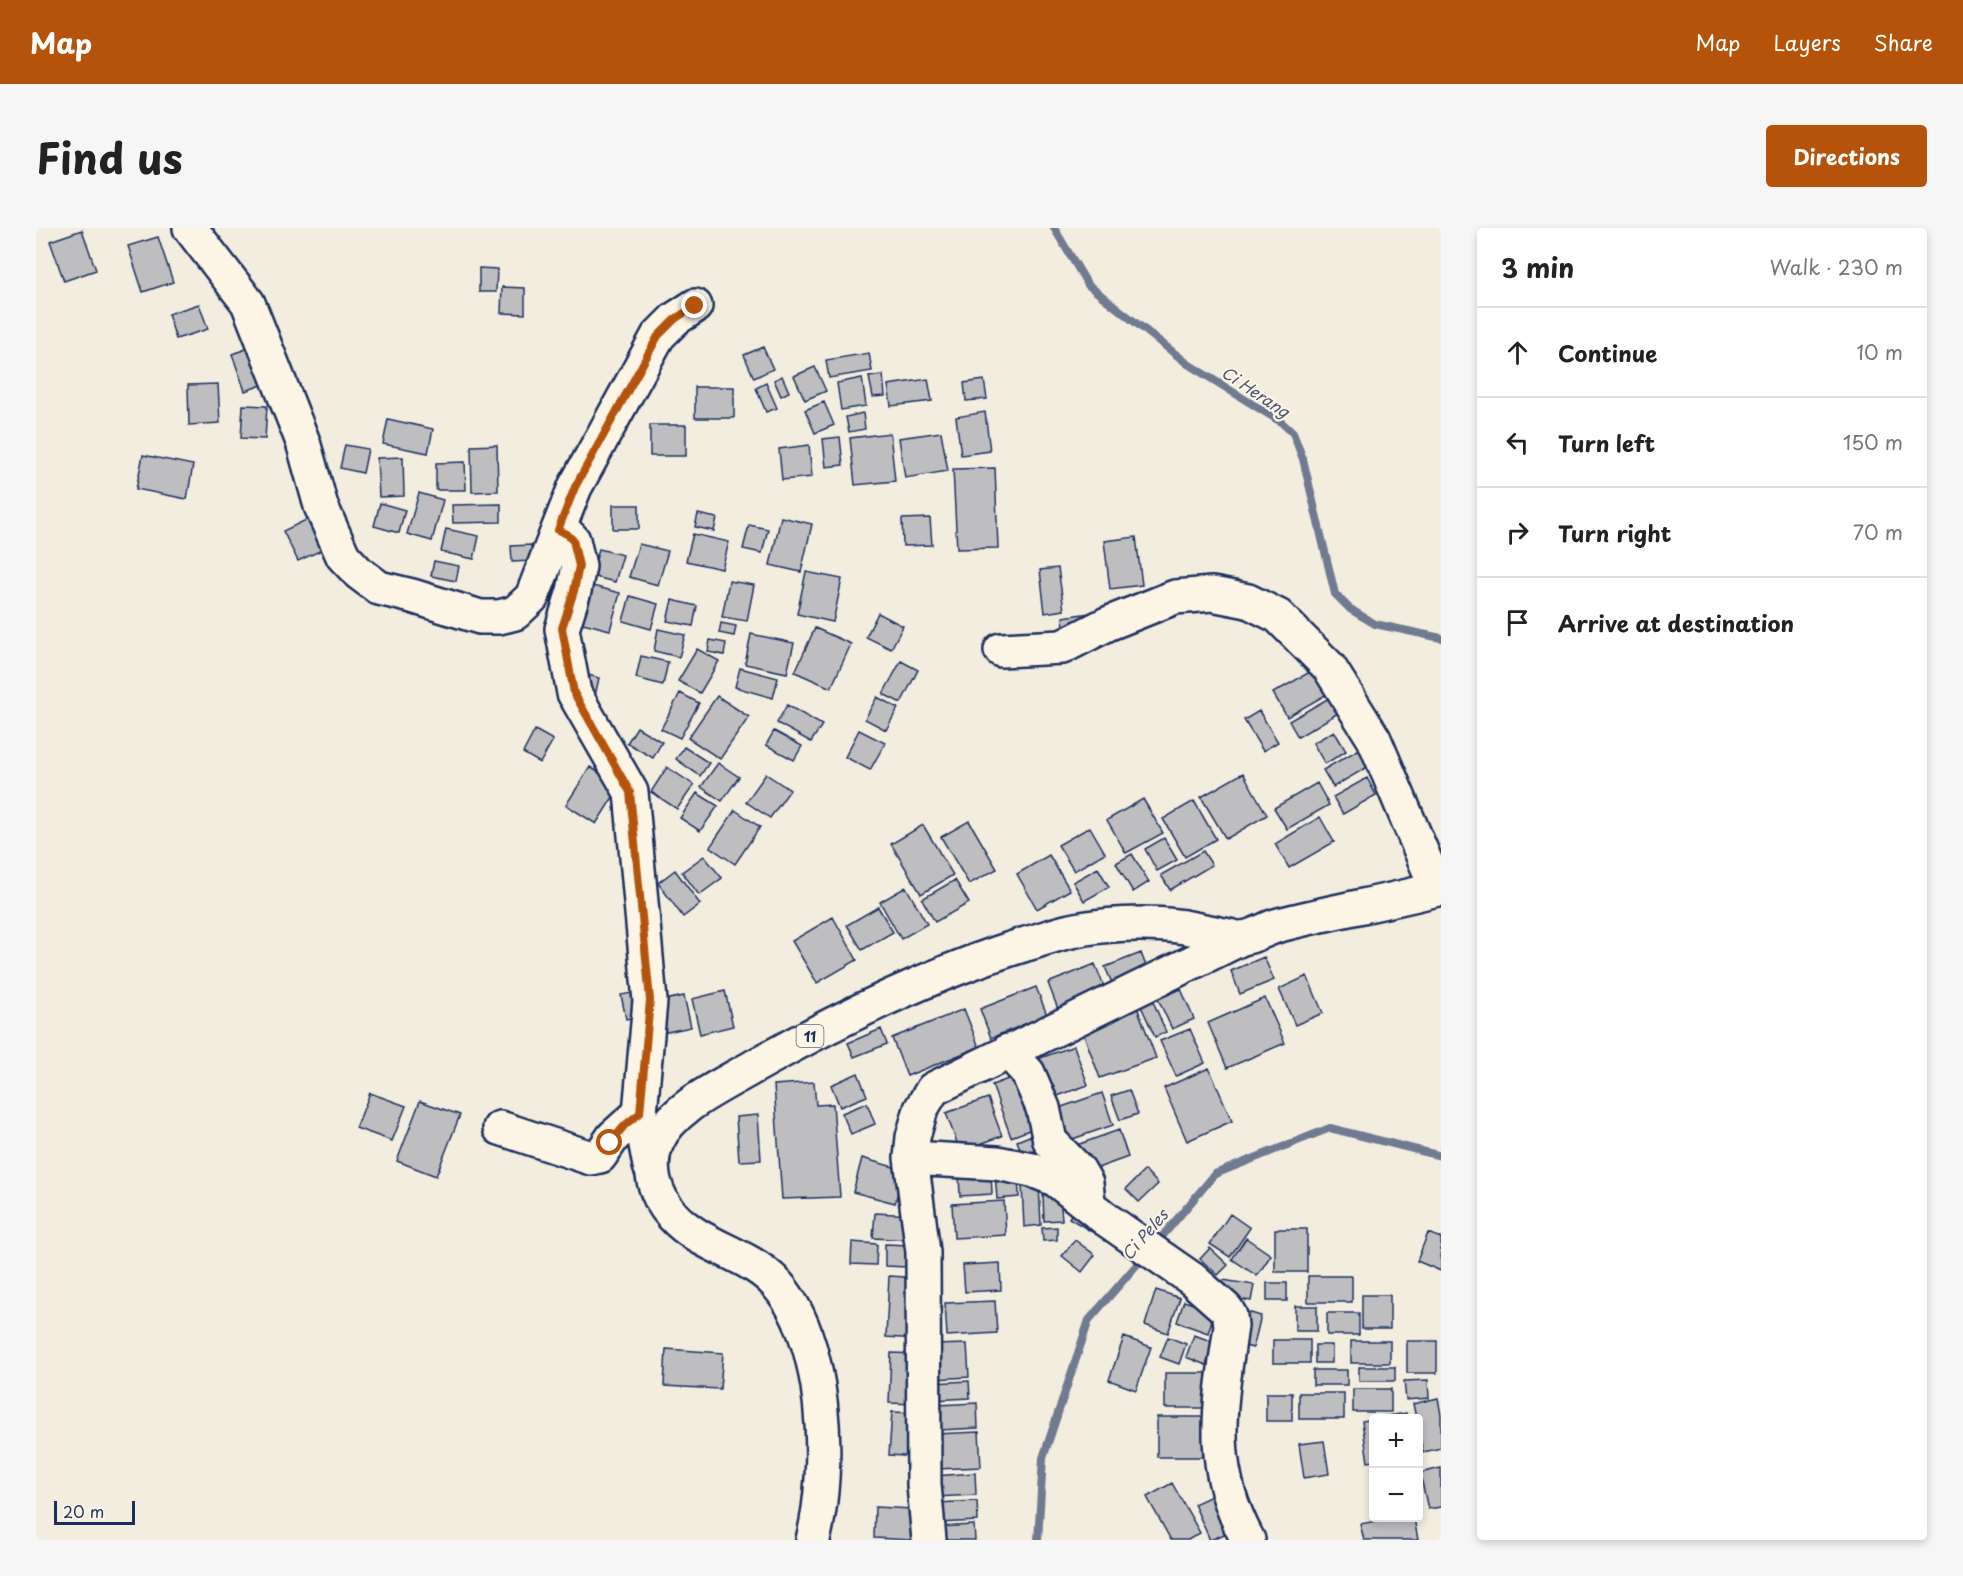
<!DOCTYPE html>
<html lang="en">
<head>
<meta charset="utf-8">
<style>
  :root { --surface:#fff; --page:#f6f6f6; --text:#222; --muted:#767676; --line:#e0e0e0; --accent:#b45309 }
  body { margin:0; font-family:"Playpen Sans",sans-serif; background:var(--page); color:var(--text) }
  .controls { position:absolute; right:18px; bottom:18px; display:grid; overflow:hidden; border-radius:6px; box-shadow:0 3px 9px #0003 }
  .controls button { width:54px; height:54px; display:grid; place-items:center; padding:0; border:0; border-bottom:2px solid var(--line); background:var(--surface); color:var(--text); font:30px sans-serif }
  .scale { position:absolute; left:18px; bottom:15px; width:81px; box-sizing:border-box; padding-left:6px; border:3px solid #1b2f5e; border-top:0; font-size:16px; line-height:21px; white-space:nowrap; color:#1b2f5e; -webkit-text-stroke:4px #fcf5e5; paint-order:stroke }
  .stop { position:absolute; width:18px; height:18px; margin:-14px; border:4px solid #b45309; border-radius:50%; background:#fff }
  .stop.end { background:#b45309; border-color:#fff; box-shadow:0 2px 6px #0008 }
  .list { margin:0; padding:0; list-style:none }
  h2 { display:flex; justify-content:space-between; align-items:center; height:78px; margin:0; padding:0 24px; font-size:26px }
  h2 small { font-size:20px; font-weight:400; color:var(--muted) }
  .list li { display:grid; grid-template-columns:39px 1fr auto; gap:18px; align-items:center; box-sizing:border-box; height:90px; padding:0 24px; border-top:2px solid var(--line) }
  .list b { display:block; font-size:22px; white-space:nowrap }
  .list em { font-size:20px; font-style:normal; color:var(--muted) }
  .icon { flex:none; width:33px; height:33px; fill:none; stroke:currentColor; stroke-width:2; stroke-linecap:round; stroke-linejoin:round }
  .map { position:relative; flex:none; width:1405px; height:1312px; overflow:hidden; border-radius:6px }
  header { display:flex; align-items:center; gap:36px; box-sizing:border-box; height:84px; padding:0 30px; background:var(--accent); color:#fff }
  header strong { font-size:28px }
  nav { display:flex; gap:33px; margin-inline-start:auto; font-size:21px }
  .intro { display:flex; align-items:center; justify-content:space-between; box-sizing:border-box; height:144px; padding:0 36px }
  h1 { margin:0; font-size:42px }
  .button { padding:15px 27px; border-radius:6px; background:var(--accent); color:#fff; font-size:21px; font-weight:700 }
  main { display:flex; gap:36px; padding:0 36px }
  aside { flex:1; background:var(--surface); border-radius:6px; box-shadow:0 3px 9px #0003 }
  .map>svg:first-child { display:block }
</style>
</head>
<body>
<header>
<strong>Map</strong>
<nav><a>Map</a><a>Layers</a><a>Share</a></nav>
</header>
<div class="intro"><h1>Find us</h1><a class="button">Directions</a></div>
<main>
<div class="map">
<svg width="1405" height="1312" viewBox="0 0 1405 1312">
  <rect width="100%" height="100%" fill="#f3ede0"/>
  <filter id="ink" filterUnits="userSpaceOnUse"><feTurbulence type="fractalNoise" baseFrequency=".0167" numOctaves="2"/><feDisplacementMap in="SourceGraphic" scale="12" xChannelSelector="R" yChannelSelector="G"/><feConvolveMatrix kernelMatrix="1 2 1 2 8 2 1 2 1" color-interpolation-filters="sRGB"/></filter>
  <g filter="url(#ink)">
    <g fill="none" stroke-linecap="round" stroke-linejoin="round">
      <!-- stream -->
      <path stroke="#707a91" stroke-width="8" d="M1018,0L1052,57L1152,136L1245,194L1257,205L1267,231L1299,366L1314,381L1339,396L1405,410
        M1119,1017L1179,946L1294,900L1405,928
        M1002,1312L1007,1230L1053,1092L1110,1026"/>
    </g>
    <!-- building -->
    <path fill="#bebec0" stroke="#1b2f5e" stroke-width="1.5" d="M46,2L60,42L28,53L14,13Z
      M122,9L137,54L107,64L92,18Z
      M443,40L461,41L460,64H443Z
      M466,59L489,60V86L465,85Z
      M163,76L172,101L140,111L132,86Z
      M727,119L737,141L718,150L708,127Z
      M213,120L226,157L209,163L196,126Z
      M833,125L836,143L793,150L790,132Z
      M779,139L790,163L769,172L758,148Z
      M847,147L849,168L837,169L833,149Z
      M746,148L753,164L745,168L738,152Z
      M826,150L830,178L805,182L801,155Z
      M892,151L896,173L855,178L852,157Z
      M948,152L951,171L930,173L928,155Z
      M730,155L741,180L730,184L720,160Z
      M182,156L184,195L153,197L152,157Z
      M659,159H698V190H659Z
      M788,174L798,197L779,205L769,182Z
      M207,177L231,178L229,211L205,210Z
      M949,184L954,223L925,227L920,189Z
      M827,185L829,201L813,204L810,189Z
      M352,191L397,201L392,225L347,216Z
      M614,197H650V228H614Z
      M905,204L912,243L869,250L863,210Z
      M854,205L859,253L819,257L814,210Z
      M804,209L807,237L790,239L787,211Z
      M309,217L332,221L327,245L304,240Z
      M461,217L462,263L436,264L435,218Z
      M773,217L776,249L746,252L743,221Z
      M107,227L157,237L151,271L100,261Z
      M367,229L368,268L343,269L341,230Z
      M429,234L430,262H400V235Z
      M959,240L962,320L921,321L917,241Z
      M383,265L407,272L396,313L371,306Z
      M344,275L369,282L363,305L338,298Z
      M465,276V294L417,295L416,277Z
      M577,277H603V301H577Z
      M662,286L681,290L678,303L659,299Z
      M745,289L776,296L765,344L734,337Z
      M274,290L288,321L262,333L247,303Z
      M894,290L896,317L867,318L866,291Z
      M713,297L732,301L726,325L707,321Z
      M410,301L443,308L438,331L405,324Z
      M657,306L693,314L686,341L650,333Z
      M1100,309L1106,357L1074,361L1068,313Z
      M603,316L632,323L622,357L593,349Z
      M495,317L496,333L476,334L475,318Z
      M563,321L587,327L579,354L555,348Z
      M398,333L423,338L420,353L395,348Z
      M1022,340L1028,382L1009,385L1004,342Z
      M770,344L806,351L797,394L761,386Z
      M693,353L718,357L711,393L686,389Z
      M553,357L584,365L574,402L543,394Z
      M594,368L622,376L615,401L587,393Z
      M636,372L661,378L657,398L631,393Z
      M1061,384L1028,399L1027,389Z
      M842,385L867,398L855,421L830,409Z
      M685,395L700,398L698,408L683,405Z
      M779,400L815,416L795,460L759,444Z
      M622,401L649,407L643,429L618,423Z
      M715,406L758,415L751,445L709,436Z
      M674,412L690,415L688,427L672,424Z
      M661,421L683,433L664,465L642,453Z
      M605,428L632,434L627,457L600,450Z
      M865,433L882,442L865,475L847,466Z
      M704,440L742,450L737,470L699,459Z
      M1279,441L1293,465L1251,489L1237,465Z
      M545,445L563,450L559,468L540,463Z
      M644,465L663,475L644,510L625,501Z
      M1300,466L1309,481L1262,509L1253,493Z
      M681,468L713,489L684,531L652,510Z
      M841,469L862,480L850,502L829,491Z
      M751,477L786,497L775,514L741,495Z
      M1223,483L1242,514L1227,523L1208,492Z
      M601,499L626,514L617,530L591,515Z
      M499,502L517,512L504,535L487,525Z
      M823,502L849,515L834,542L809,529Z
      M738,503L766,518L758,532L730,517Z
      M1298,503L1310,523L1289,536L1277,515Z
      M1332,516L1342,533L1297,559L1287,542Z
      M648,519L673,535L664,548L640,531Z
      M682,535L703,549L686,573L665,559Z
      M554,539L584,558L560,596L530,577Z
      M631,539L658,557L641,581L615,564Z
      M1207,545L1231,587L1190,611L1165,569Z
      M730,546L754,562L734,590L710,574Z
      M1331,550L1340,567L1307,586L1297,569Z
      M1281,555L1293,577L1251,601L1238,580Z
      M661,565L682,578L664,603L644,590Z
      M1107,571L1127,605L1090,625L1071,592Z
      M1158,573L1180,611L1149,629L1127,591Z
      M699,582L724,599L699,636L674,619Z
      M1284,589L1298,614L1253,640L1239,616Z
      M933,593L961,641L933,656L905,609Z
      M887,597L917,647L885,666L855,616Z
      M1054,599L1069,625L1038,643L1022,617Z
      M1128,610L1141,632L1121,643L1109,621Z
      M1167,623L1176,637L1134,662L1125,647Z
      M1096,626L1113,654L1097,664L1080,635Z
      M1013,627L1034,662L1001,681L981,646Z
      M668,628L686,650L663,667L646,644Z
      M1062,640L1073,659L1048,673L1037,654Z
      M639,642L664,676L647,689L622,655Z
      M919,652L933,675L899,694L886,671Z
      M870,659L891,696L865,711L844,674Z
      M842,679L857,704L826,722L811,697Z
      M797,689L821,732L781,755L756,713Z
      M1105,725L1112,743L1077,757L1069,739Z
      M1228,729L1238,752L1204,766L1195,743Z
      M1059,736L1069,761L1022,781L1012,755Z
      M1271,748L1287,785L1259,797L1243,761Z
      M1000,759L1011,787L955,810L944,781Z
      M1145,761L1158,791L1136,801L1122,771Z
      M689,763L697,798L664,806L656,771Z
      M601,764L606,788L590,791L585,767Z
      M648,768L655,799L626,805L619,774Z
      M1229,770L1249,815L1191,840L1172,795Z
      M1116,771L1130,804L1119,809L1104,776Z
      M1101,779L1120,830L1064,850L1045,799Z
      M928,781L943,819L871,848L856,810Z
      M845,801L851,816L818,829L812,815Z
      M1154,801L1169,835L1140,848L1124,813Z
      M1038,818L1052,857L1010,872L996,833Z
      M1173,840L1196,893L1151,913L1128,860Z
      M822,845L831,868L804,879L795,857Z
      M983,847L1001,899L975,909L956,857Z
      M778,854L780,877L797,876L804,969L746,971L738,857Z
      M1093,862L1102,886L1084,892L1075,868Z
      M334,865L370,878L356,913L320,900Z
      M1066,865L1077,897L1025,915L1014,883Z
      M952,870L966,908L924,923L910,885Z
      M384,873L424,887L400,948L361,933Z
      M831,875L839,896L815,906L806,885Z
      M722,887L725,932L703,933L700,889Z
      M1083,902L1092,929L1048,945L1038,918Z
      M996,907L1002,924L987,929L981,913Z
      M826,930L868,942L859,975L817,964Z
      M1109,942L1122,956L1103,974L1090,961Z
      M955,944L956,966L924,968L923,946Z
      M982,944L983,969L961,971L959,945Z
      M1003,957L1005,997L988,999L986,958Z
      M1024,966L1026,992L1008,993L1007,967Z
      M968,973L970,1007L918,1010L916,976Z
      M1041,977L1064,991L1056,1004L1033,990Z
      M839,985L877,987L876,1012L837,1010Z
      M1194,986L1214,1000L1194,1029L1174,1016Z
      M1021,999V1012L1007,1013L1006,1000Z
      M1239,1001H1271V1044H1239Z
      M1392,1005L1405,1010V1043L1381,1033Z
      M1210,1010L1235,1027L1221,1048L1196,1031Z
      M1039,1012L1059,1027L1046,1044L1026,1028Z
      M816,1014L841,1016L840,1037L815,1036Z
      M849,1016L873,1017L872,1039L849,1038Z
      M1174,1020L1192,1037L1182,1047L1164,1031Z
      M964,1035L965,1062L929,1064L927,1037Z
      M853,1048L884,1050L881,1111L850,1109Z
      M1272,1048H1316V1074H1272Z
      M1187,1052L1218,1057L1215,1073L1184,1068Z
      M1231,1055H1251V1073H1231Z
      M1120,1062L1144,1070L1132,1105L1109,1097Z
      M1326,1067H1354V1101H1326Z
      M959,1073L961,1105L911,1108L909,1075Z
      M1148,1073L1179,1083L1172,1105L1141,1094Z
      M1259,1078H1281V1103H1259Z
      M1205,1082L1225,1088L1217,1120L1196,1115Z
      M1291,1085H1323V1107H1291Z
      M1158,1107L1178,1114L1170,1137L1150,1129Z
      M1088,1109L1115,1119L1100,1162L1073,1152Z
      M1132,1109L1150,1116L1143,1136L1124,1129Z
      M1237,1112H1274V1135H1237Z
      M1315,1113H1354V1135H1315Z
      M1371,1113H1401V1145H1371Z
      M931,1116L933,1149L899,1151L897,1117Z
      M1279,1117H1296V1135H1279Z
      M630,1121L687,1125L684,1161L628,1158Z
      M855,1125L882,1126L879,1176L853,1175Z
      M1323,1139H1359V1153H1323Z
      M1277,1142H1311V1157H1277Z
      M1129,1145H1171V1180H1129Z
      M1392,1152L1393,1170L1370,1172L1368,1153Z
      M933,1153L934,1170L897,1172V1155Z
      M1317,1161H1355V1184H1317Z
      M1230,1165H1256V1193H1230Z
      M1263,1165H1308V1191H1263Z
      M1402,1170L1405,1187V1220L1387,1224L1382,1201V1190H1380L1377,1176Z
      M941,1175L942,1200L903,1202L902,1177Z
      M856,1184L883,1185L881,1229L853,1227Z
      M1370,1185L1371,1190H1338Z
      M1121,1189H1167V1229H1121Z
      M1338,1191V1233L1332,1234L1326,1193Z
      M943,1204L945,1239L901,1241L899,1206Z
      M1288,1213L1293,1246L1268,1250L1263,1216Z
      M1405,1240V1279L1392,1281L1384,1245Z
      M939,1245L940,1267L899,1269L898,1248Z
      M1136,1255L1164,1305L1152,1312H1135L1111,1269Z
      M1182,1265L1198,1302L1174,1312L1158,1276Z
      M941,1273L942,1293L901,1295L900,1275Z
      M839,1279L877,1281L875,1312L838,1310Z
      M1357,1290H1378L1382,1312H1328L1324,1296Z
      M938,1297L939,1312H903L902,1299Z"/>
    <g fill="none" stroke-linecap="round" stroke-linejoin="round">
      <!-- minor casing -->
      <g stroke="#1b2f5e" stroke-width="38">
        <path id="minor" d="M154,0L212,75L267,214L285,278L307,328L323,345L343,360L376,368L444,389H463L479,385L496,369L522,302L531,306L537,312L543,338L538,363L526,401L538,465L595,564L614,773L604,885L614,938
          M522,302L539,259L622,108L639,91L659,78
          M965,422L1026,419L1071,396L1139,369L1176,366L1212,373L1242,388L1293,439L1338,511L1401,661
          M972,823L992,845L1007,880L1014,913L1043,943L1050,955L1052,973
          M464,900L555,930L564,928L577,909L604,885
          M875,930L961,935L996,942L1019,951L1071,992L1156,1051L1190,1081L1194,1088L1195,1098C1184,1178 1171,1237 1212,1312
          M893,1312L888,1257L887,1024L875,930L877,909L885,881L897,861L1206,710"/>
      </g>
      <!-- highway casing -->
      <g stroke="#1b2f5e" stroke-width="38">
        <path id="highway" d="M777,1312C795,1241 792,1107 737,1052C708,1024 664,1018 637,988C619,968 610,940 621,914C636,879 687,857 719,838C804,790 896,745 990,716C1005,712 1020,706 1035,703C1065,696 1110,694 1141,698C1158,700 1176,705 1193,708C1197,709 1201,711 1206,710C1218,709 1231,700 1243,697C1297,683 1352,674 1405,660"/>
      </g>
      <!-- minor -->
      <use href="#minor" stroke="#fcf5e5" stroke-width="33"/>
      <!-- highway -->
      <use href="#highway" stroke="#fcf5e5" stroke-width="33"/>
    </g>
  </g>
  <g fill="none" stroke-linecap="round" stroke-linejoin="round" filter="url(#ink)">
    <!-- route -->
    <path stroke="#b45309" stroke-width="8" d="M574,915L589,897L604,885L614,772L594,564L538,465L526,400L538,363L543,338L537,312L531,306L522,302L539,259L622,108L639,91L659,78"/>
  </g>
  <g text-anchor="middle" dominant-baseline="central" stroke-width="4.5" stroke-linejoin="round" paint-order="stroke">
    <!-- shield labels -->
    <rect fill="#fcf5e5" stroke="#5e6a86" stroke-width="1.5" x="760.5" y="797" width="27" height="22" rx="4.5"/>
    <g font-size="14" font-weight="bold" fill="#1b2f5e">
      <text x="774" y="808">11</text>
    </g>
    <!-- water labels -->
    <g font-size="16" font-style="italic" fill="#465478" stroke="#fcf5e5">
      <text transform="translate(1220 163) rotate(34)">Ci Herang</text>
      <text transform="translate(1108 1006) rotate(-49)">Ci Peles</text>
    </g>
  </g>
</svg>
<div class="controls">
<button>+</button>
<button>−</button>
</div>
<div class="scale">20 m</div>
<div class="stop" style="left:574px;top:915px"></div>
<div class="stop end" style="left:659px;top:78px"></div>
</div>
<aside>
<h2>3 min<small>Walk · 230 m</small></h2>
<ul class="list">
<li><svg class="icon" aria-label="ahead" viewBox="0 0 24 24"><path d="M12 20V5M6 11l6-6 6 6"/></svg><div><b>Continue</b></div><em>10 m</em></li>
<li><svg class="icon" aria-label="left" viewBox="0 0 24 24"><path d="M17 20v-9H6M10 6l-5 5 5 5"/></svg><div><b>Turn left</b></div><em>150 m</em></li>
<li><svg class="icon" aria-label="right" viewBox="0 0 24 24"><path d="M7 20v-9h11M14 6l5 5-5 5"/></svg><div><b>Turn right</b></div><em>70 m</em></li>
<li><svg class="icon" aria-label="arrive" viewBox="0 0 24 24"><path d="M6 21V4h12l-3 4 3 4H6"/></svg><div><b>Arrive at destination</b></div></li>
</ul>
</aside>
</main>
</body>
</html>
